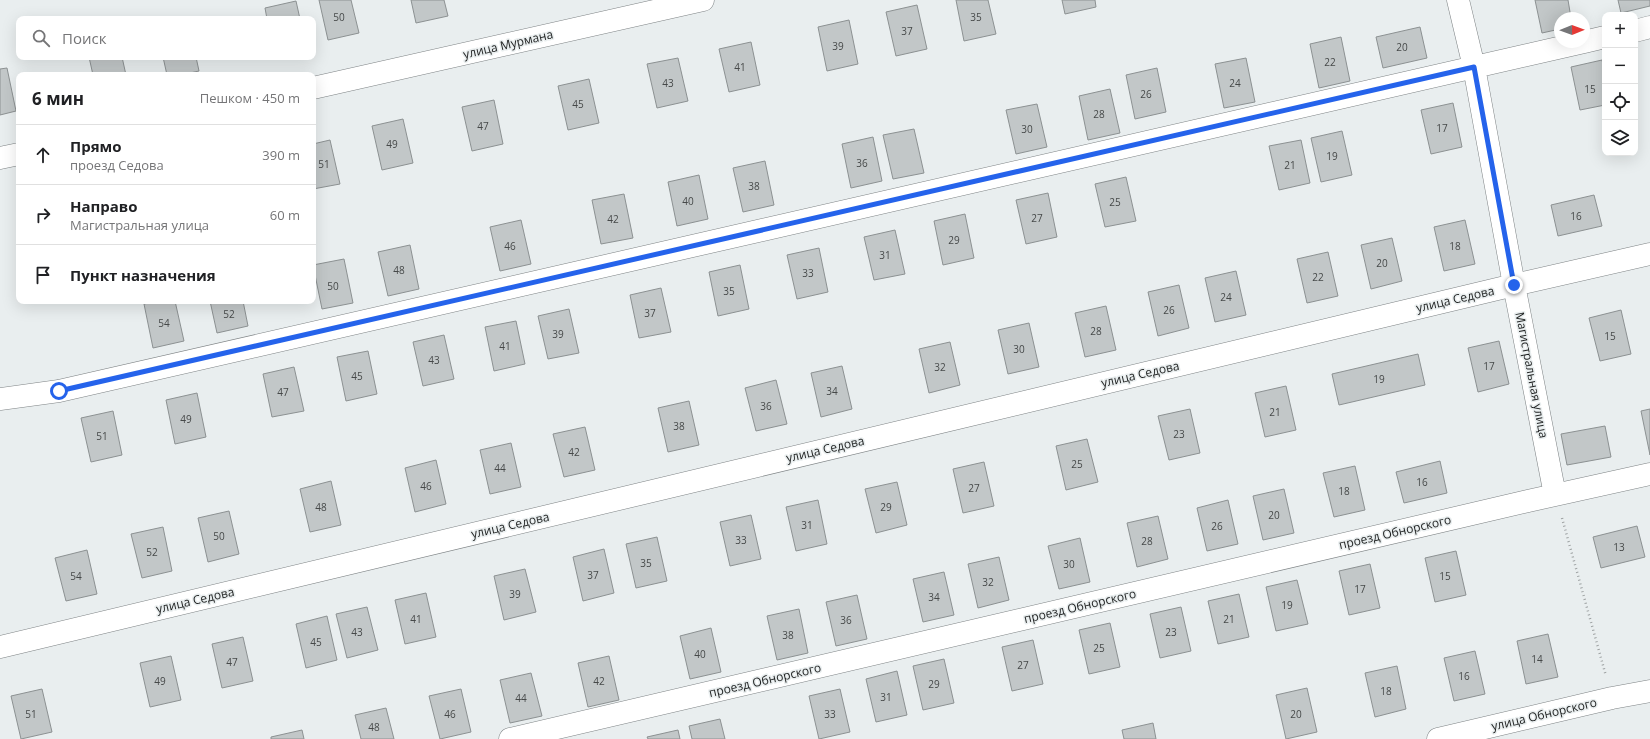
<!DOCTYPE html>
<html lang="ru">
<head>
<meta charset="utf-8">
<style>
  :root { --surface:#fff; --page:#f6f6f6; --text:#202124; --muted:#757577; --line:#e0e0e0 }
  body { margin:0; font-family:"Open Sans",sans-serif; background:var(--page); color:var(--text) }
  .controls { position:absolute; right:12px; top:12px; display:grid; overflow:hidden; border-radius:8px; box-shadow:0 4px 16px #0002 }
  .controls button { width:36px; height:36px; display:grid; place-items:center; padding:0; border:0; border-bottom:1px solid var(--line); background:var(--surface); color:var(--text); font:20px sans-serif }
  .compass { position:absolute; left:1554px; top:12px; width:36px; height:36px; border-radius:50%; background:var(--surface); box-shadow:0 4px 16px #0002; rotate:89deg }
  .stop { position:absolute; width:12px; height:12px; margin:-9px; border:3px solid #2563eb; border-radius:50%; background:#fff }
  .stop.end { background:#2563eb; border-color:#fff; box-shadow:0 1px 4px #0008 }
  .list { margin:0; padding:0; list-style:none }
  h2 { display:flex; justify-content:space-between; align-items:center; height:52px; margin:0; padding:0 16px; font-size:17px }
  h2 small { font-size:13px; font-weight:400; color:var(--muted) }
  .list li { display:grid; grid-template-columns:26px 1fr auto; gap:12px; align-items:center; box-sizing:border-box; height:60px; padding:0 16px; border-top:1px solid var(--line) }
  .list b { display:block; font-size:15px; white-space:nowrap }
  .list p { margin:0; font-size:13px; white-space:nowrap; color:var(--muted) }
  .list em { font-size:13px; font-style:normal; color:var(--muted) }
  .icon { flex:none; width:22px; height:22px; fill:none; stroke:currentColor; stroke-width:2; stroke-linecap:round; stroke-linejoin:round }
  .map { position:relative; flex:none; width:1650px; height:739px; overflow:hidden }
  .search { position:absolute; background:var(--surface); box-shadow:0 4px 16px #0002; left:16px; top:16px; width:300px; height:44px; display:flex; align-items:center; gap:10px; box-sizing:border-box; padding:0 14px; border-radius:8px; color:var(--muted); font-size:15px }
  .panel { position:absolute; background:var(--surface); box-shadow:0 4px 16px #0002; left:16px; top:72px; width:300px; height:232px; border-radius:8px }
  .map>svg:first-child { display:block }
</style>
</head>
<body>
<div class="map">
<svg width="1650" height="739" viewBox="0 0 1650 739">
  <rect width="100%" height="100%" fill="#e9eeef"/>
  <!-- building -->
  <path fill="#c2c7c8" stroke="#8c9192" d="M319,0H351L359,33L328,40Z
    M411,0H444L448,16L416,23Z
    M956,0H988L996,34L964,41Z
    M1062,0H1095L1096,7L1065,14Z
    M1535,0H1568L1571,18H1560V29L1542,33Z
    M1618,0H1650V6L1621,13Z
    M296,1L300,19H267L265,8Z
    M917,5L927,49L896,56L886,12Z
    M849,20L858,64L827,71L818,27Z
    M1420,27L1427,58L1383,68L1376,37Z
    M1341,37L1350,81L1319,88L1310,44Z
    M751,42L760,85L729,92L719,49Z
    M89,57H122L126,75H93Z
    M163,57H196L199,71L181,75H167Z
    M678,58L688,101L657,108L647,64Z
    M1246,58L1255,102L1224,108L1215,64Z
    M1602,60L1605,74V105L1580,110L1571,67Z
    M7,68L16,111L0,115V69Z
    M1157,68L1166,112L1135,119L1126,75Z
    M589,79L599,123L568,130L558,86Z
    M1110,89L1120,133L1088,140L1079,96Z
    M494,100L503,144L472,151L462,107Z
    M1453,103L1462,147L1431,154L1421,110Z
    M1037,104L1047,147L1016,154L1006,110Z
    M403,119L413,163L382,170L372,126Z
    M914,129L924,173L893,179L883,135Z
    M1342,131L1352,175L1321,182L1311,138Z
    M873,137L882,181L851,188L842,144Z
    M330,140L340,184L313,189V144Z
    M1301,140L1310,183L1279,190L1269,146Z
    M765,161L774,205L743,212L733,168Z
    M699,175L708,219L677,226L668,182Z
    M1126,177L1136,221L1105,227L1095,184Z
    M1048,193L1057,237L1026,244L1016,200Z
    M624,194L633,238L601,244L592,200Z
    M1594,195L1602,226L1558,236L1551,205Z
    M965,214L974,258L943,265L934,221Z
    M521,220L531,264L500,271L490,227Z
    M1465,220L1475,264L1444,271L1434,227Z
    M895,230L905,274L874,280L864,237Z
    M1392,238L1402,281L1371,289L1361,245Z
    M410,245L419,289L388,296L378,252Z
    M819,248L828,292L797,299L787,255Z
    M1328,252L1338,296L1307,303L1297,259Z
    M344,259L353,303L322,309L313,265Z
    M740,265L749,309L718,316L709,272Z
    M1236,271L1246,315L1215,322L1205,278Z
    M1179,285L1189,328L1158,336L1148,292Z
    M661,288L671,332L639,338L630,295Z
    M159,301H175L184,341L153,348L144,304Z
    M210,301H243L248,326L217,333Z
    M1106,306L1116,350L1085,357L1075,313Z
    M569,309L579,353L548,359L538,316Z
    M1621,310L1631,354L1600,361L1589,318Z
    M516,321L525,364L494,371L485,327Z
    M1029,323L1039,367L1008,374L998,330Z
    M444,335L454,379L423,386L413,342Z
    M1499,341L1509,384L1478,392L1468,348Z
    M950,342L960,385L929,393L919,349Z
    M368,351L377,394L346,401L337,357Z
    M1418,354L1425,385L1339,405L1332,374Z
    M842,366L852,409L821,417L811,373Z
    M294,367L304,411L272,417L263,374Z
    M776,380L787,424L756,431L745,388Z
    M1286,386L1296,430L1265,437L1255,393Z
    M197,393L206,437L175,444L166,400Z
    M689,401L699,445L668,452L658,408Z
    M1190,409L1200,453L1169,460L1158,416Z
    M1650,409V455L1641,411Z
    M113,411L122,455L91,462L81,418Z
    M1605,426L1611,457L1567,465L1561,434Z
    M585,427L595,470L564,477L553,434Z
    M1087,439L1098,482L1066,490L1056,446Z
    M511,443L521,487L490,494L480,450Z
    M436,460L446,504L415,512L405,468Z
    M1440,461L1447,493L1404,503L1396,472Z
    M984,462L994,506L963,513L953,469Z
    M1355,466L1365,510L1334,517L1323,473Z
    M331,481L341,525L310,532L300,489Z
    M897,482L907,525L876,533L865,489Z
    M1284,489L1294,533L1263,540L1253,496Z
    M818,500L827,544L796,551L786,507Z
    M1228,500L1238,544L1207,551L1197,508Z
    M229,511L239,554L208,562L198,518Z
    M751,515L761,559L730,566L720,522Z
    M1158,516L1168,559L1137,567L1127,523Z
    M1637,526L1645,557L1601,568L1593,537Z
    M163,527L172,571L142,578L131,534Z
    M657,537L667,581L636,588L626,544Z
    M1080,538L1090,582L1059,589L1048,546Z
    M604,549L614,593L583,601L573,557Z
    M87,550L97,594L66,601L55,558Z
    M1456,551L1466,595L1435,602L1425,558Z
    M999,557L1009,600L978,608L968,564Z
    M1370,564L1380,608L1349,615L1339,571Z
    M525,569L536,612L504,620L494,576Z
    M944,572L954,615L923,622L913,579Z
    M1297,580L1308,624L1276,631L1266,587Z
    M426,593L436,637L405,644L395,600Z
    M1239,594L1249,637L1218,644L1208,601Z
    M857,595L867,639L836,646L826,602Z
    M367,607L378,650L347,658L336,614Z
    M1181,607L1191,651L1160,658L1150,614Z
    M799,609L808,653L777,660L767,616Z
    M327,616L337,660L306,668L296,624Z
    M1110,623L1120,667L1089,674L1079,630Z
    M711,628L721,672L690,679L680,636Z
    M1548,634L1558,677L1526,684L1517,641Z
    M243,637L253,681L222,688L212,644Z
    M1033,640L1043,684L1012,691L1002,647Z
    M1475,651L1485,694L1454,701L1444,658Z
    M171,656L181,700L150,707L140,663Z
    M609,656L619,700L588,707L578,663Z
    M944,659L954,703L923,710L913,666Z
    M1397,666L1406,709L1375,717L1365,673Z
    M897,671L907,715L876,722L866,679Z
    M531,673L542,716L510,723L500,680Z
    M1307,688L1317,732L1286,739L1276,695Z
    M42,689L52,732L21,739L11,696Z
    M461,689L471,732L440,739L429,696Z
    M840,689L850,732L819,739L809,696Z
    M386,708L394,739H361L355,715Z
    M720,719L725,739H692L689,726Z
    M1153,723L1156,739H1124L1122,730Z
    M302,730L304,739H271V737Z
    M678,730L680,739H648L647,737Z"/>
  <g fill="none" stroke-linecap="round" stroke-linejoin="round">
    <!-- minor casing -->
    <g stroke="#7e8385" stroke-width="23">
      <path id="minor" d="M1458,0L1474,67L1514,285L1555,495
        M1635,31L1650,27
        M1584,42L1605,37
        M313,88L703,0
        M0,158L19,154
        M0,399L59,391L1584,42
        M0,647L1514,285L1650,254
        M510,739L1528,501L1650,474
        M1438,739L1612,698L1650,691"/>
    </g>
    <!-- path -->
    <path stroke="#9fa3a4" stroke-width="2.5" stroke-dasharray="1 3" stroke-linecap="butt" d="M1562,518L1606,676"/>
    <!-- minor -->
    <use href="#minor" stroke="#fff" stroke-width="22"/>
  </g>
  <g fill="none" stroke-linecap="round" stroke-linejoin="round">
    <!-- route -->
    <path stroke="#2563eb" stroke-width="5" d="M59,391L1474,67L1514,285"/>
  </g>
  <g text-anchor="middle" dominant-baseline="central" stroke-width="3" stroke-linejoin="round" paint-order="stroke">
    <!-- number labels -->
    <g font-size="10" fill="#464949">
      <text x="339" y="17">50</text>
      <text x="976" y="17">35</text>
      <text x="907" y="31">37</text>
      <text x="838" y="46">39</text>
      <text x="1402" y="47">20</text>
      <text x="1330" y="62">22</text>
      <text x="740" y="67">41</text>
      <text x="668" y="83">43</text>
      <text x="1235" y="83">24</text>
      <text x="1590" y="89">15</text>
      <text x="1146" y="94">26</text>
      <text x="578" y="104">45</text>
      <text x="1099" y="114">28</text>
      <text x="483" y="126">47</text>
      <text x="1442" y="128">17</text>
      <text x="1027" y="129">30</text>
      <text x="392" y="144">49</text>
      <text x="1332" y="156">19</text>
      <text x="862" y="163">36</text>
      <text x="324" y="164">51</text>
      <text x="1290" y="165">21</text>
      <text x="754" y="186">38</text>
      <text x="688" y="201">40</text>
      <text x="1115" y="202">25</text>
      <text x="1576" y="216">16</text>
      <text x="1037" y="218">27</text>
      <text x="613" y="219">42</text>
      <text x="954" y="240">29</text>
      <text x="510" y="246">46</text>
      <text x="1455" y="246">18</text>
      <text x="885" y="255">31</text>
      <text x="1382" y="263">20</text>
      <text x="399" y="270">48</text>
      <text x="808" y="273">33</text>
      <text x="1318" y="277">22</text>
      <text x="333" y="286">50</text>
      <text x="729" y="291">35</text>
      <text x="1226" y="297">24</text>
      <text x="1169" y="310">26</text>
      <text x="650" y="313">37</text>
      <text x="229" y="314">52</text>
      <text x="164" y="323">54</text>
      <text x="1096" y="331">28</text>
      <text x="558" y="334">39</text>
      <text x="1610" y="336">15</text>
      <text x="505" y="346">41</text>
      <text x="1019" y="349">30</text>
      <text x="434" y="360">43</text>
      <text x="1489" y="366">17</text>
      <text x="940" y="367">32</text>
      <text x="357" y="376">45</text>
      <text x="1379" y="379">19</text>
      <text x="832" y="391">34</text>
      <text x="283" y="392">47</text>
      <text x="766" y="406">36</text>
      <text x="1275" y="412">21</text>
      <text x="186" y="419">49</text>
      <text x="679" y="426">38</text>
      <text x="1179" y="434">23</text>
      <text x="102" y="436">51</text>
      <text x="574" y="452">42</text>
      <text x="1077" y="464">25</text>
      <text x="500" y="468">44</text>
      <text x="1422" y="482">16</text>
      <text x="426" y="486">46</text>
      <text x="974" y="488">27</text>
      <text x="1344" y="491">18</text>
      <text x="321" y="507">48</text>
      <text x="886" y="507">29</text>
      <text x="1274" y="515">20</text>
      <text x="807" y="525">31</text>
      <text x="1217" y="526">26</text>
      <text x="219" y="536">50</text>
      <text x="741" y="540">33</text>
      <text x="1147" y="541">28</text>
      <text x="1619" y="547">13</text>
      <text x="152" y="552">52</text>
      <text x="646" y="563">35</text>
      <text x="1069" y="564">30</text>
      <text x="593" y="575">37</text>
      <text x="76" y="576">54</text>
      <text x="1445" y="576">15</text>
      <text x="988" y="582">32</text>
      <text x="1360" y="589">17</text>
      <text x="515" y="594">39</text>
      <text x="934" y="597">34</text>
      <text x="1287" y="605">19</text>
      <text x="416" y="619">41</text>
      <text x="1229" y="619">21</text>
      <text x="846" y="620">36</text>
      <text x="357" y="632">43</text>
      <text x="1171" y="632">23</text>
      <text x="788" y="635">38</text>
      <text x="316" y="642">45</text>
      <text x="1099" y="648">25</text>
      <text x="700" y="654">40</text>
      <text x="1537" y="659">14</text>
      <text x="232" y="662">47</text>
      <text x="1023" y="665">27</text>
      <text x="1464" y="676">16</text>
      <text x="160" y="681">49</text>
      <text x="599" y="681">42</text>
      <text x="934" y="684">29</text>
      <text x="1386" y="691">18</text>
      <text x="886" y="697">31</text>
      <text x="521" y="698">44</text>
      <text x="31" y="714">51</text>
      <text x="450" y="714">46</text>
      <text x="830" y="714">33</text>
      <text x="1296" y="714">20</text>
      <text x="374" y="727">48</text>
    </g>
    <!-- street labels -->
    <g font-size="12" fill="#1d1f1f" stroke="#e9eeef">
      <text transform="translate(508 44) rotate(-13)">улица Мурмана</text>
      <text transform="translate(1455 299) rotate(-13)">улица Седова</text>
      <text transform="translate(1140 374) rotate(-13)">улица Седова</text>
      <text transform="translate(1532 375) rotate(79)">Магистральная улица</text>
      <text transform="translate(825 449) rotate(-13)">улица Седова</text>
      <text transform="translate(510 525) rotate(-13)">улица Седова</text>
      <text transform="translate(1395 532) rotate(-13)">проезд Обнорского</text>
      <text transform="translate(195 600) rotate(-13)">улица Седова</text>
      <text transform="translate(1080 606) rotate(-13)">проезд Обнорского</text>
      <text transform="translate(765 680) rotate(-13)">проезд Обнорского</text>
      <text transform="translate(1544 714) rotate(-13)">улица Обнорского</text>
    </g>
  </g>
</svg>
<div class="controls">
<button>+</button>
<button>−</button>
<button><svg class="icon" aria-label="locate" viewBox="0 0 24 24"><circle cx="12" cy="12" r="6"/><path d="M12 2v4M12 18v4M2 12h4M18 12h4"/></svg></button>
<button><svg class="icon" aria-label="layers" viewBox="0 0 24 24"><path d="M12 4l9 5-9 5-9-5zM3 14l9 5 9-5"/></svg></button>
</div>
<svg class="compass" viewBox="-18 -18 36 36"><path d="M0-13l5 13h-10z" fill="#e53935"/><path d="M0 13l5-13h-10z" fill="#757577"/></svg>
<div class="stop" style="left:59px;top:391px"></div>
<div class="stop end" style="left:1514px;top:285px"></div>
<div class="search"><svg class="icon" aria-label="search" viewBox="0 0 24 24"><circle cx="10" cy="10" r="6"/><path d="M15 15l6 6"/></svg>Поиск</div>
<section class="panel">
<h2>6 мин<small>Пешком · 450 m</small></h2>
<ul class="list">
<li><svg class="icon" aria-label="ahead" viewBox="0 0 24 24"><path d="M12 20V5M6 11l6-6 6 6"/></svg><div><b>Прямо</b><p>проезд Седова</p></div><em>390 m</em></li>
<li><svg class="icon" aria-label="right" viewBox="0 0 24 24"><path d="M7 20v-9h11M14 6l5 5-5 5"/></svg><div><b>Направо</b><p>Магистральная улица</p></div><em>60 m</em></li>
<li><svg class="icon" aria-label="arrive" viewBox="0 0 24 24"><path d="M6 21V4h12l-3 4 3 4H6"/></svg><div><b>Пункт назначения</b></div></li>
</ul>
</section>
</div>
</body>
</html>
